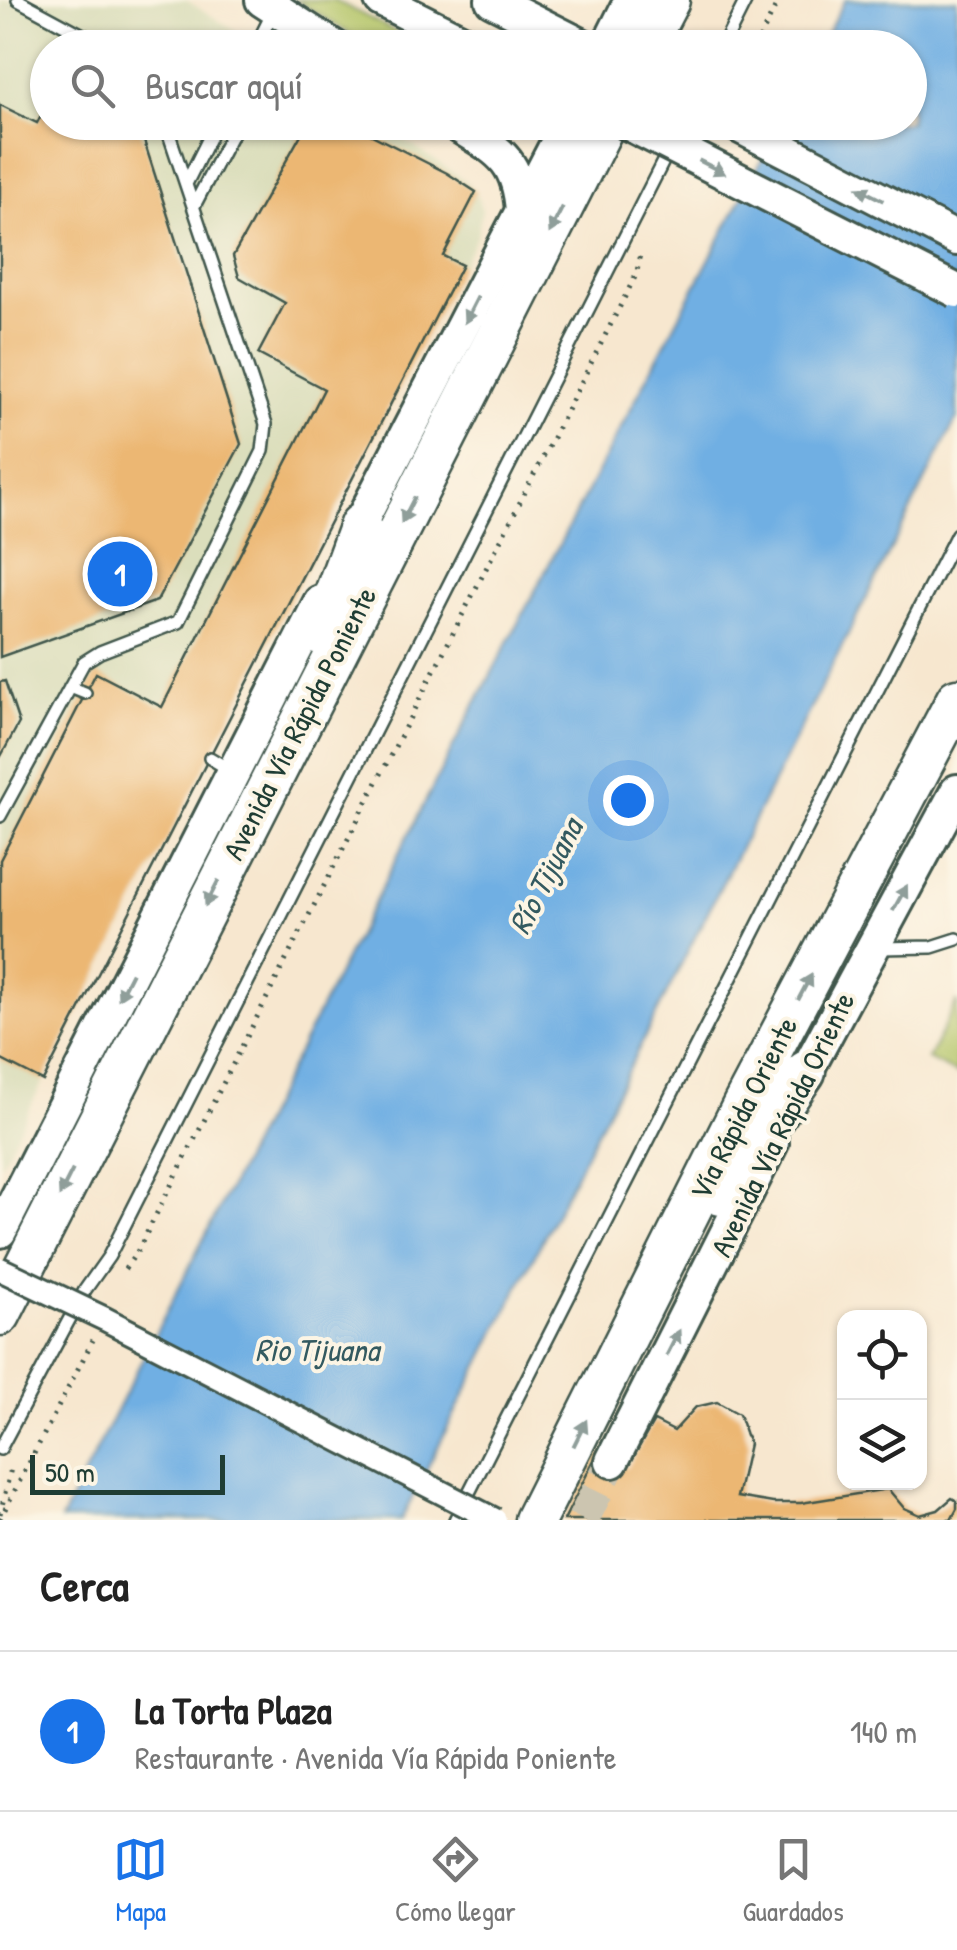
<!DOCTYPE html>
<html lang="es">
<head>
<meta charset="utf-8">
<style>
  :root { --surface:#fff; --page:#f2f2f2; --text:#222; --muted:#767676; --line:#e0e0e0; --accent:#1a73e8 }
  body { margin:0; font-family:"Patrick Hand",sans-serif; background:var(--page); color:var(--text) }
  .controls { position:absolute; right:30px; bottom:30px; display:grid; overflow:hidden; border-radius:20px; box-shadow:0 2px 8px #0004 }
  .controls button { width:90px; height:90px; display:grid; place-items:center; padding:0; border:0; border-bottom:2px solid var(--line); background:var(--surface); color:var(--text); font:50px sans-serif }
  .scale { position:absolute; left:30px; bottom:25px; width:195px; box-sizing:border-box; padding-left:10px; border:5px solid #1f3d34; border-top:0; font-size:28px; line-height:35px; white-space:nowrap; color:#1f3d34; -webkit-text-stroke:8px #fcf5e5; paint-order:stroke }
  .you { position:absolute; left:628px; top:800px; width:35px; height:35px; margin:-25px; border:8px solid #fff; border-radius:50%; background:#1a73e8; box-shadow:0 0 0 15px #1a73e833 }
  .badge { display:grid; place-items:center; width:65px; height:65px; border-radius:50%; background:var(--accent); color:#fff; font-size:32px; font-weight:700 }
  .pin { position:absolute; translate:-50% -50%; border:5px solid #fff; box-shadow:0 2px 10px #0006 }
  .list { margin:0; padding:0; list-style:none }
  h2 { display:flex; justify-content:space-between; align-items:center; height:130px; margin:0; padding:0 40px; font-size:42px }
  h2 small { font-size:32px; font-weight:400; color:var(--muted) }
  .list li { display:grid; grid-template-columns:65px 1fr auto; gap:30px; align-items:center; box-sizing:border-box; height:160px; padding:0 40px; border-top:2px solid var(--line) }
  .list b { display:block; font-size:38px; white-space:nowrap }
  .list p { margin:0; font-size:32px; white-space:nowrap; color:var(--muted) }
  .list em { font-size:32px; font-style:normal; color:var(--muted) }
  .icon { flex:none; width:55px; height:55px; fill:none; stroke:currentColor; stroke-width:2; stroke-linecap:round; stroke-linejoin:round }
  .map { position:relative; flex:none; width:957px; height:1520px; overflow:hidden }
  .search { position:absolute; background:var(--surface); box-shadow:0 2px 8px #0004; left:30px; right:30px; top:30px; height:110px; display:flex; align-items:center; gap:25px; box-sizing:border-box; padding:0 35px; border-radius:55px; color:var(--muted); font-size:38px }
  .sheet { height:290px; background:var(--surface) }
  nav { display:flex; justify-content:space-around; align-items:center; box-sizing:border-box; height:140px; border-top:2px solid var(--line); background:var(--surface); font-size:28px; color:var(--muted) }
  nav a { display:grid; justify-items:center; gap:5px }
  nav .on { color:var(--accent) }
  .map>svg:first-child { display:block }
</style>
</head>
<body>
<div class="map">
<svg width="957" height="1520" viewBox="0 0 957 1520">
  <rect width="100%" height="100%" fill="#fcf5e5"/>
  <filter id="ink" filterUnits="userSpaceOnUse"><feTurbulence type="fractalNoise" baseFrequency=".01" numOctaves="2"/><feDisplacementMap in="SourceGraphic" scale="20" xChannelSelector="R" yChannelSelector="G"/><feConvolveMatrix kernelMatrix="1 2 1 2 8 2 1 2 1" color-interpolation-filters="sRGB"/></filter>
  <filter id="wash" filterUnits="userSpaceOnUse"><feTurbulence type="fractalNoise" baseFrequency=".0048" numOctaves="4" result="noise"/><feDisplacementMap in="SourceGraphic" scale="40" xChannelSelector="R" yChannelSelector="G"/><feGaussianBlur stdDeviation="2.25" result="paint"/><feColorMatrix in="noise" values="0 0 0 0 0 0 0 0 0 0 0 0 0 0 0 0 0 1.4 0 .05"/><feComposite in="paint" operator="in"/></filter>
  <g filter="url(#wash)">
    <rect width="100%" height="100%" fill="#f7e7cf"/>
    <!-- built -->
    <path fill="#dbdebc" d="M0,0H186L261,47L48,48V122L377,123L465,180L476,192L482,210L477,236L0,1166Z"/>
    <!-- green -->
    <path fill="#b3c467" stroke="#69804e" stroke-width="2.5" d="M296,0H334L426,47H371Z
      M957,1001V1074L928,1059Z"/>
    <!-- water -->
    <path fill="#70afe3" stroke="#48768c" stroke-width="2.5" d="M845,0H957V418L401,1520H61L456,741L781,123L910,122V48L820,47Z"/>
    <g id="blocks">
      <!-- building -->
      <path fill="#ecb773" d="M48,101V122H138L241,444L157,601L0,657V105L37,123Z
        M308,122H346L447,173L476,192L443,256L462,265L43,1081L0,1059V860L96,673L162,707L324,389L258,354L285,303L239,277L233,256Z
        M5,681L19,723L0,758V682Z
        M717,1402L739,1414L749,1444L737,1497L773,1503H801L888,1489L904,1508L920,1515L938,1510L952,1498L957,1501V1509L951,1520H564L598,1452L627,1468L654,1421L674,1431L696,1407Z"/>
    </g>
  </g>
  <g filter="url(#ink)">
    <use href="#blocks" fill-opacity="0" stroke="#3f564b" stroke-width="2.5"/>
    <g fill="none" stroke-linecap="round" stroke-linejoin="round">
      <!-- secondary-tunnel -->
      <path stroke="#ccc5b0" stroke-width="32" stroke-dasharray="32 16" stroke-linecap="butt" d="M583,1520L612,1461"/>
      <!-- lane casing -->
      <g stroke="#3f564b" stroke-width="16">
        <path id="lane" d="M18,0L107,48
          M255,48L273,12
          M277,48L291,20
          M722,48L746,0
          M187,182L217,122
          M195,204L238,122
          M70,687L85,693
          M210,758L230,770
          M0,816L84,662L100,652L178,622L263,451L266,424L165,122
          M880,948L932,947L957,939
          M0,1449L85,1290L109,1256L683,122
          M455,1520L957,534"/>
      </g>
      <!-- secondary casing -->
      <g stroke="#3f564b" stroke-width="38">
        <path id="secondary" d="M262,0L336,48
          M381,0L476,48
          M492,0L587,48
          M607,48L631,0
          M452,122C496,150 518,156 522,211
          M731,122L957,239
          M349,545L568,122
          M794,1094L957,791
          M0,1231L320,602
          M612,1461L772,1143"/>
      </g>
      <!-- highway casing -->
      <g stroke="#3f564b" stroke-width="45">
        <path id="highway" d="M644,48L669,0
          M320,634L360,525
          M721,1195L805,1072
          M0,1315L606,122
          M535,1520L744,1103L957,699"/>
      </g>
      <!-- path -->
      <path stroke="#3f564b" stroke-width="5" stroke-dasharray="2.5 8" stroke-linecap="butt" d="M755,48L779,0
        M125,1269L137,1252L636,275L642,250
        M0,1514L12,1464
        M0,1519L93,1340"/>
      <!-- lane -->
      <use href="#lane" stroke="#fff" stroke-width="11"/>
      <!-- secondary -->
      <use href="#secondary" stroke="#fff" stroke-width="32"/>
      <!-- highway -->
      <use href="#highway" stroke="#fff" stroke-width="40"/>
      <!-- street-bridge casing -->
      <g stroke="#3f564b" stroke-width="28" stroke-linecap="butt">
        <path id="street-bridge" d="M0,1269L105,1319L495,1520"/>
      </g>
      <!-- secondary-bridge casing -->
      <g stroke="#3f564b" stroke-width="38" stroke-linecap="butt">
        <path id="secondary-bridge" d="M625,122L957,291"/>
      </g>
      <!-- street-bridge -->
      <use href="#street-bridge" stroke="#fff" stroke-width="22"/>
      <!-- secondary-bridge -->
      <use href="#secondary-bridge" stroke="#fff" stroke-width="32"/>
    </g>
    <!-- one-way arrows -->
    <defs><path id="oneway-solid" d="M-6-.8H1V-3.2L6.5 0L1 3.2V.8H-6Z" transform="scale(2.5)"/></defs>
    <g fill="#8f9e9a">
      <use href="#oneway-solid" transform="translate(712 167) rotate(27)"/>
      <use href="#oneway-solid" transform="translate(870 194) rotate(-153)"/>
      <use href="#oneway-solid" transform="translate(556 220) rotate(117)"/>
      <use href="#oneway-solid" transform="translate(471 310) rotate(117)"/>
      <use href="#oneway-solid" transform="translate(408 510) rotate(117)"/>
      <use href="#oneway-solid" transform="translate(212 893) rotate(117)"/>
      <use href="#oneway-solid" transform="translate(900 898) rotate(-61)"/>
      <use href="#oneway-solid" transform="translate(125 986) rotate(117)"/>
      <use href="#oneway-solid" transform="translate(805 987) rotate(-62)"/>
      <use href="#oneway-solid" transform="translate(66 1183) rotate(117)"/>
      <use href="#oneway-solid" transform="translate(673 1343) rotate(-63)"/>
      <use href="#oneway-solid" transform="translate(580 1433) rotate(-64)"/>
    </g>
  </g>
  <g text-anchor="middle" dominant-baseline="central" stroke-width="8" stroke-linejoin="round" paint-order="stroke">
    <!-- street labels -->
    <g font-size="30" fill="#1f3d34" stroke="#fcf5e5">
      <text transform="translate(299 723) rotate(-63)">Avenida Vía Rápida Poniente</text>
      <text transform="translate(743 1108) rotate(-63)">Vía Rápida Oriente</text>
      <text transform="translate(782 1124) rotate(-64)">Avenida Vía Rápida Oriente</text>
    </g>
    <!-- water labels -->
    <g font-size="32" font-style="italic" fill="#335a60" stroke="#fcf5e5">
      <text transform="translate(545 876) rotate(-63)">Río Tijuana</text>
      <text x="317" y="1349">Rio Tijuana</text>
    </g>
  </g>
</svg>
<div class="controls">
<button><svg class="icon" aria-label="locate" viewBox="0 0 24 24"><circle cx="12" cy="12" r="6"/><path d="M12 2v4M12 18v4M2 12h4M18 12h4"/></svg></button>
<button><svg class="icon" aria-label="layers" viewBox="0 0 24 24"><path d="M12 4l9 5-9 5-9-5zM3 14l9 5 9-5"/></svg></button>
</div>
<div class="scale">50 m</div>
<div class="you"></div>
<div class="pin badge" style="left:120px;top:574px">1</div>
<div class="search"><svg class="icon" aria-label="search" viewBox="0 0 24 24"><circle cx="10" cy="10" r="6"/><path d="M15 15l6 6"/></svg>Buscar aquí</div>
</div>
<section class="sheet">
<h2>Cerca<small></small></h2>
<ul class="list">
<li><span class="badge">1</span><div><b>La Torta Plaza</b><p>Restaurante · Avenida Vía Rápida Poniente</p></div><em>140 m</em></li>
</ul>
</section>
<nav>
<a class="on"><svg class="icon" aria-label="map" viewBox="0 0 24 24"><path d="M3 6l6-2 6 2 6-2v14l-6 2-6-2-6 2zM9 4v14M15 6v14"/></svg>Mapa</a>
<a><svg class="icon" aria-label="directions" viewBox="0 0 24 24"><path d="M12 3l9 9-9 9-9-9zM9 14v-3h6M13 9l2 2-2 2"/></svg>Cómo llegar</a>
<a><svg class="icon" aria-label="saved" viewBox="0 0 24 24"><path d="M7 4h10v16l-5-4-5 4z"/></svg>Guardados</a>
</nav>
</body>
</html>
